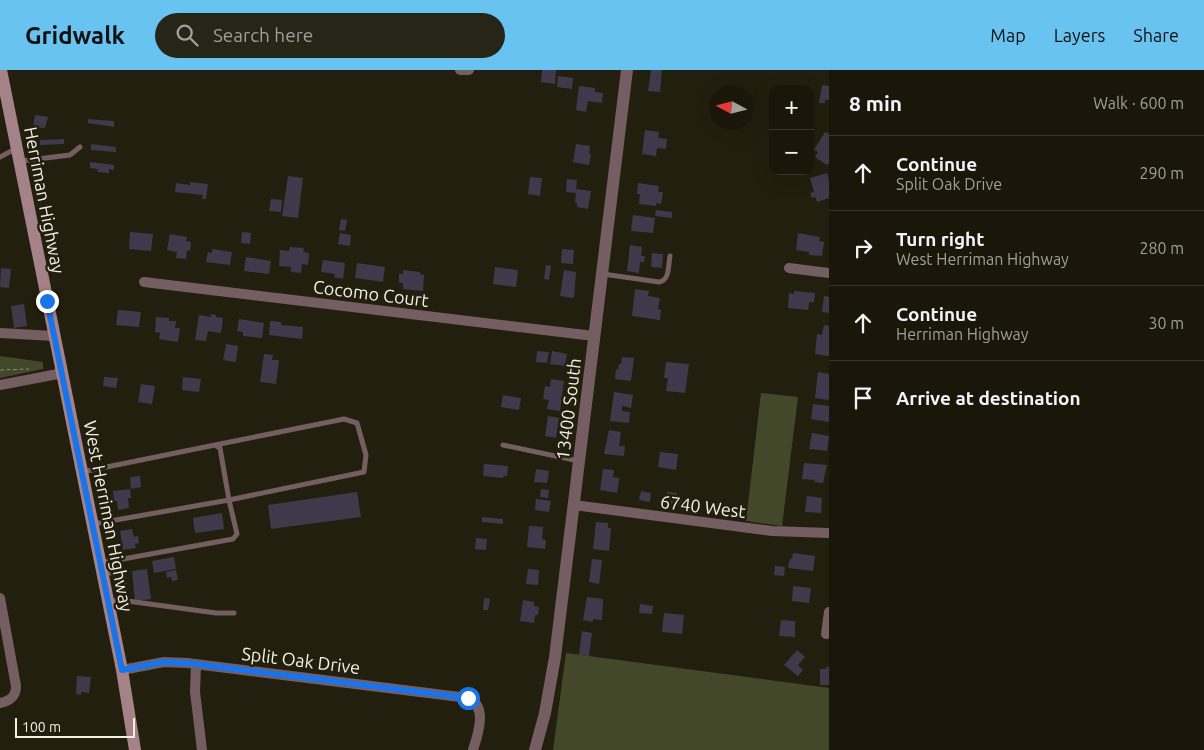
<!DOCTYPE html>
<html lang="en">
<head>
<meta charset="utf-8">
<style>
  :root { --surface:#1a170a; --page:#272418; --text:#f1f3f6; --muted:#9f9f9c; --line:#38362b; --accent:#69c3f1 }
  body { margin:0; font-family:Ubuntu,sans-serif; background:var(--page); color:var(--text) }
  .controls { position:absolute; right:15px; top:15px; display:grid; overflow:hidden; border-radius:10px; box-shadow:0 5px 20px #0002 }
  .controls button { width:45px; height:45px; display:grid; place-items:center; padding:0; border:0; border-bottom:1px solid var(--line); background:var(--surface); color:var(--text); font:25px sans-serif }
  .compass { position:absolute; left:709px; top:15px; width:45px; height:45px; border-radius:50%; background:var(--surface); box-shadow:0 5px 20px #0002; rotate:277deg }
  .scale { position:absolute; left:15px; bottom:12px; width:120px; box-sizing:border-box; padding-left:5px; border:2px solid #f2efe4; border-top:0; font-size:14px; line-height:18px; white-space:nowrap; color:#f2efe4; -webkit-text-stroke:4px #231f0e; paint-order:stroke }
  .stop { position:absolute; width:15px; height:15px; margin:-11px; border:4px solid #1a73e8; border-radius:50%; background:#fff }
  .stop.end { background:#1a73e8; border-color:#fff; box-shadow:0 1px 5px #0008 }
  .list { margin:0; padding:0; list-style:none }
  h2 { display:flex; justify-content:space-between; align-items:center; height:65px; margin:0; padding:0 20px; font-size:21px }
  h2 small { font-size:16px; font-weight:400; color:var(--muted) }
  .list li { display:grid; grid-template-columns:32px 1fr auto; gap:15px; align-items:center; box-sizing:border-box; height:75px; padding:0 20px; border-top:1px solid var(--line) }
  .list b { display:block; font-size:19px; white-space:nowrap }
  .list p { margin:0; font-size:16px; white-space:nowrap; color:var(--muted) }
  .list em { font-size:16px; font-style:normal; color:var(--muted) }
  .icon { flex:none; width:28px; height:28px; fill:none; stroke:currentColor; stroke-width:2; stroke-linecap:round; stroke-linejoin:round }
  .map { position:relative; flex:none; width:829px; height:680px; overflow:hidden }
  header { display:flex; align-items:center; gap:30px; box-sizing:border-box; height:70px; padding:0 25px; background:var(--accent); color:#111 }
  header strong { font-size:24px }
  nav { display:flex; gap:28px; margin-inline-start:auto; font-size:18px }
  .search { width:350px; height:45px; background:var(--page); display:flex; align-items:center; gap:12px; box-sizing:border-box; padding:0 18px; border-radius:28px; color:var(--muted); font-size:19px }
  main { display:flex }
  aside { flex:1; background:var(--surface) }
  .map>svg:first-child { display:block }
</style>
</head>
<body>
<header>
<strong>Gridwalk</strong>
<div class="search"><svg class="icon" aria-label="search" viewBox="0 0 24 24"><circle cx="10" cy="10" r="6"/><path d="M15 15l6 6"/></svg>Search here</div>
<nav><a>Map</a><a>Layers</a><a>Share</a></nav>
</header>
<main>
<div class="map">
<svg width="829" height="680" viewBox="0 0 829 680">
  <rect width="100%" height="100%" fill="#231f0e"/>
  <!-- green -->
  <path fill="#43482a" d="M0,286L43,292V299L0,308Z
    M761,323L798,327L782,456L746,451Z
    M566,583L829,618V680H553Z"/>
  <!-- building -->
  <path fill="#3f3a4b" d="M542,0H556L555,14L541,12Z
    M651,0H662L660,22L648,21Z
    M558,6L573,8L572,19L557,17Z
    M822,15L829,16V30H825V33H819Z
    M579,16L595,18V22L603,23L602,33L588,31L586,42L576,40Z
    M35,45L48,47L45,58L33,57Z
    M88,49L114,51V57L88,53Z
    M645,60L659,62L658,68L667,69L666,79L657,78L656,86L642,84Z
    M825,62L829,64V93L827,95L815,87L818,82L814,80Z
    M64,69V74L40,75V70Z
    M91,74L116,77V82L91,80Z
    M576,74L590,76L589,84H591L589,95L573,92Z
    M90,92L114,95V100L109,99V103L97,102L98,99L90,98Z
    M827,103L829,111V128L817,132L816,127L812,128L810,123L814,122L810,108Z
    M288,106L303,108L298,148L282,146Z
    M530,107L542,108L540,126L528,124Z
    M567,109L577,110L576,119L591,121L588,139L577,137V133H575L576,123L566,122Z
    M190,112L208,114L206,129H202L203,125L175,122L176,113L190,115Z
    M638,113L659,116L658,122H663L661,134L656,133V136L639,134L640,124H637Z
    M271,129L282,130L281,142L269,141Z
    M656,140L672,142V148L655,146Z
    M633,145L655,148L653,163L631,161Z
    M341,149L347,150L345,161L339,160Z
    M130,162L153,164L151,181L129,179Z
    M242,162L251,163L250,174L241,173Z
    M340,163L351,165L350,176L338,174Z
    M798,163L820,167L819,171L824,172L822,186L809,185V182L796,180Z
    M170,164L187,167L186,171L191,172L190,181L187,180L186,189L176,188L177,182L167,180Z
    M630,175L642,177L641,186H645L644,192H640L639,203L627,201Z
    M290,177L304,178L303,182L309,183L308,195L302,194L301,203L291,202V197L279,196L280,180L289,181Z
    M212,179L232,182L230,195L206,192L208,182L212,183Z
    M562,179L574,180L573,194L561,193Z
    M652,183L663,184L662,198L651,197Z
    M246,187L271,191L269,204L244,201Z
    M323,190L345,193L343,209L334,207L335,204L321,202Z
    M357,193L385,197L383,212L355,208Z
    M546,195L551,196L549,210L544,209Z
    M495,197L518,200L516,217L493,214Z
    M1,198L11,199L9,218L0,217Z
    M403,200L420,202V204L424,205L423,221L403,219V213H399V204H403Z
    M564,200L576,202L574,228L560,226Z
    M635,219L649,221L648,226L660,228L658,239L661,240L660,250L632,246Z
    M794,221L815,223L814,232H809L808,240L788,238L789,223L794,224Z
    M824,226L829,227V243L822,242Z
    M24,234L27,256L14,258L11,236Z
    M118,240L141,242L139,257L116,255Z
    M211,244L216,245V247L223,248L221,263L208,261L206,271L195,270L199,245L211,247Z
    M156,247L169,248V251H176L175,258H180L178,272L159,269L160,263L155,262Z
    M239,249L264,253L262,268L243,266V262L237,261Z
    M270,251L281,252V255L303,257L302,269L269,265Z
    M824,255L829,256V286L815,284L817,264L822,265Z
    M226,274L238,276L236,292L223,290Z
    M537,281L549,282L547,293L536,292Z
    M552,281L567,284L565,296L550,294Z
    M264,284L273,285L272,290H279L276,314L260,312Z
    M622,287L634,288L631,311L615,309L616,299L618,300L619,294H621Z
    M666,292L689,294L685,323L666,321L668,308H664Z
    M818,302L829,304V330L815,328Z
    M104,307L118,308L116,318L103,316Z
    M183,307L201,309L199,322L182,320Z
    M551,309L564,311L560,341L547,339L549,330L543,329L545,316L550,317Z
    M141,314L155,316L152,334L138,332Z
    M614,322L633,325L631,338L622,336V341L630,342L629,353L610,351Z
    M503,325L521,328L519,340L501,337Z
    M813,334L829,336V352L811,349Z
    M548,346L559,348L556,368L545,366Z
    M609,360L621,362L619,376H625L624,386L604,384Z
    M812,363L829,366L827,381L809,379Z
    M660,382L678,384L676,400L658,397Z
    M804,393L827,395L823,413L814,412L815,410L802,409Z
    M484,394L508,396L507,406H504L503,408L483,406Z
    M536,399L549,401L547,413L534,412Z
    M603,399L614,400L613,407L619,408L617,423L600,420Z
    M140,406L141,417L131,419L130,407Z
    M130,419L131,428H128L129,438L118,440L117,431H114L113,421Z
    M541,419L549,420L548,428L540,427Z
    M641,421L651,423L650,432L639,430Z
    M357,422L361,447L271,459L268,435Z
    M667,422L677,423L676,429L693,431L692,437L665,434Z
    M807,426L822,428L821,443L805,442Z
    M536,429L551,431L549,442L535,440Z
    M222,443L224,459L195,463L193,448Z
    M482,447L503,449V454L482,452Z
    M596,452L608,453V458H611L609,481L593,479Z
    M529,456L543,457L542,469L546,470L545,479L527,477Z
    M132,459L134,467L138,466L139,473L135,474L136,478L123,480L120,461Z
    M476,468L487,469L486,480L475,479Z
    M793,483L815,486L813,501L788,498L790,489H792Z
    M174,487L176,499L154,503L152,491Z
    M592,489L602,490L599,514L589,512Z
    M775,496L785,497L784,506L774,505Z
    M147,499L151,529L135,531L132,501Z
    M528,499L539,500L538,515L526,514Z
    M176,500L178,510L172,511L171,507L167,508L166,502Z
    M793,516L811,518L809,533L792,531Z
    M587,527L603,529L602,550L593,549V552L583,550Z
    M484,528L490,529L488,540H483Z
    M523,530L534,532V536L539,537L538,545H535L534,553L520,551Z
    M640,534L653,536L652,544L639,543Z
    M664,543L684,545L682,564L662,562Z
    M781,550L795,551V567L779,566Z
    M582,561L592,563L589,586L579,585Z
    M797,580L805,587L798,595L803,600L798,606L784,595Z
    M826,597H829V615H820V599H826Z
    M77,606L91,607L89,623L81,622V625L76,624Z"/>
  <g fill="none" stroke-linecap="round" stroke-linejoin="round">
    <!-- path -->
    <path stroke="#8c897b" stroke-width="1" stroke-dasharray="4 2.5" stroke-linecap="butt" d="M0,300L29,299"/>
    <!-- service -->
    <path stroke="#745e61" stroke-width="5" d="M0,87L17,78
      M21,91L70,85L80,77
      M603,204L659,212C670,210 668,196 670,186
      M503,375L579,391
      M82,402L215,375L220,378L229,430L364,402L366,385L357,353L344,349L215,375
      M93,454L229,430L237,464L233,469L101,493
      M104,501L123,507L125,522L120,530
      M108,532L120,530L216,543H234"/>
    <!-- minor -->
    <path stroke="#745e61" stroke-width="10" d="M460,0H469
      M789,198L829,203
      M144,212L594,266
      M0,263L54,266
      M0,315L63,303
      M574,435L772,461L829,463
      M0,528L16,616C16,627 10,631 0,633
      M826,564L829,542
      M196,594L195,622L202,680
      M122,600L164,592L187,593L468,628C488,636 478,664 473,680"/>
    <!-- tertiary -->
    <path stroke="#745e61" stroke-width="12" d="M535,680L545,643L555,587L627,0"/>
    <!-- secondary -->
    <path stroke="#a58287" stroke-width="12" d="M1,0L122,600L135,680"/>
  </g>
  <g fill="none" stroke-linecap="round" stroke-linejoin="round">
    <!-- route -->
    <path stroke="#1a73e8" stroke-width="6" d="M47,231L122,600L164,592L187,593L468,628"/>
  </g>
  <g text-anchor="middle" dominant-baseline="central" stroke-width="5" stroke-linejoin="round" paint-order="stroke">
    <!-- street labels -->
    <g font-size="18" fill="#f2efe4" stroke="#231f0e">
      <text transform="translate(45 130) rotate(79)">Herriman Highway</text>
      <text transform="translate(371 223) rotate(7)">Cocomo Court</text>
      <text transform="translate(568 339) rotate(-83)">13400 South</text>
      <text transform="translate(703 436) rotate(7)">6740 West</text>
      <text transform="translate(109 446) rotate(79)">West Herriman Highway</text>
      <text transform="translate(301 590) rotate(7)">Split Oak Drive</text>
    </g>
  </g>
</svg>
<div class="controls">
<button>+</button>
<button>−</button>
</div>
<svg class="compass" viewBox="-18 -18 36 36"><path d="M0-13l5 13h-10z" fill="#e53935"/><path d="M0 13l5-13h-10z" fill="#9f9f9c"/></svg>
<div class="scale">100 m</div>
<div class="stop" style="left:468px;top:628px"></div>
<div class="stop end" style="left:47px;top:231px"></div>
</div>
<aside>
<h2>8 min<small>Walk · 600 m</small></h2>
<ul class="list">
<li><svg class="icon" aria-label="ahead" viewBox="0 0 24 24"><path d="M12 20V5M6 11l6-6 6 6"/></svg><div><b>Continue</b><p>Split Oak Drive</p></div><em>290 m</em></li>
<li><svg class="icon" aria-label="right" viewBox="0 0 24 24"><path d="M7 20v-9h11M14 6l5 5-5 5"/></svg><div><b>Turn right</b><p>West Herriman Highway</p></div><em>280 m</em></li>
<li><svg class="icon" aria-label="ahead" viewBox="0 0 24 24"><path d="M12 20V5M6 11l6-6 6 6"/></svg><div><b>Continue</b><p>Herriman Highway</p></div><em>30 m</em></li>
<li><svg class="icon" aria-label="arrive" viewBox="0 0 24 24"><path d="M6 21V4h12l-3 4 3 4H6"/></svg><div><b>Arrive at destination</b></div></li>
</ul>
</aside>
</main>
</body>
</html>
